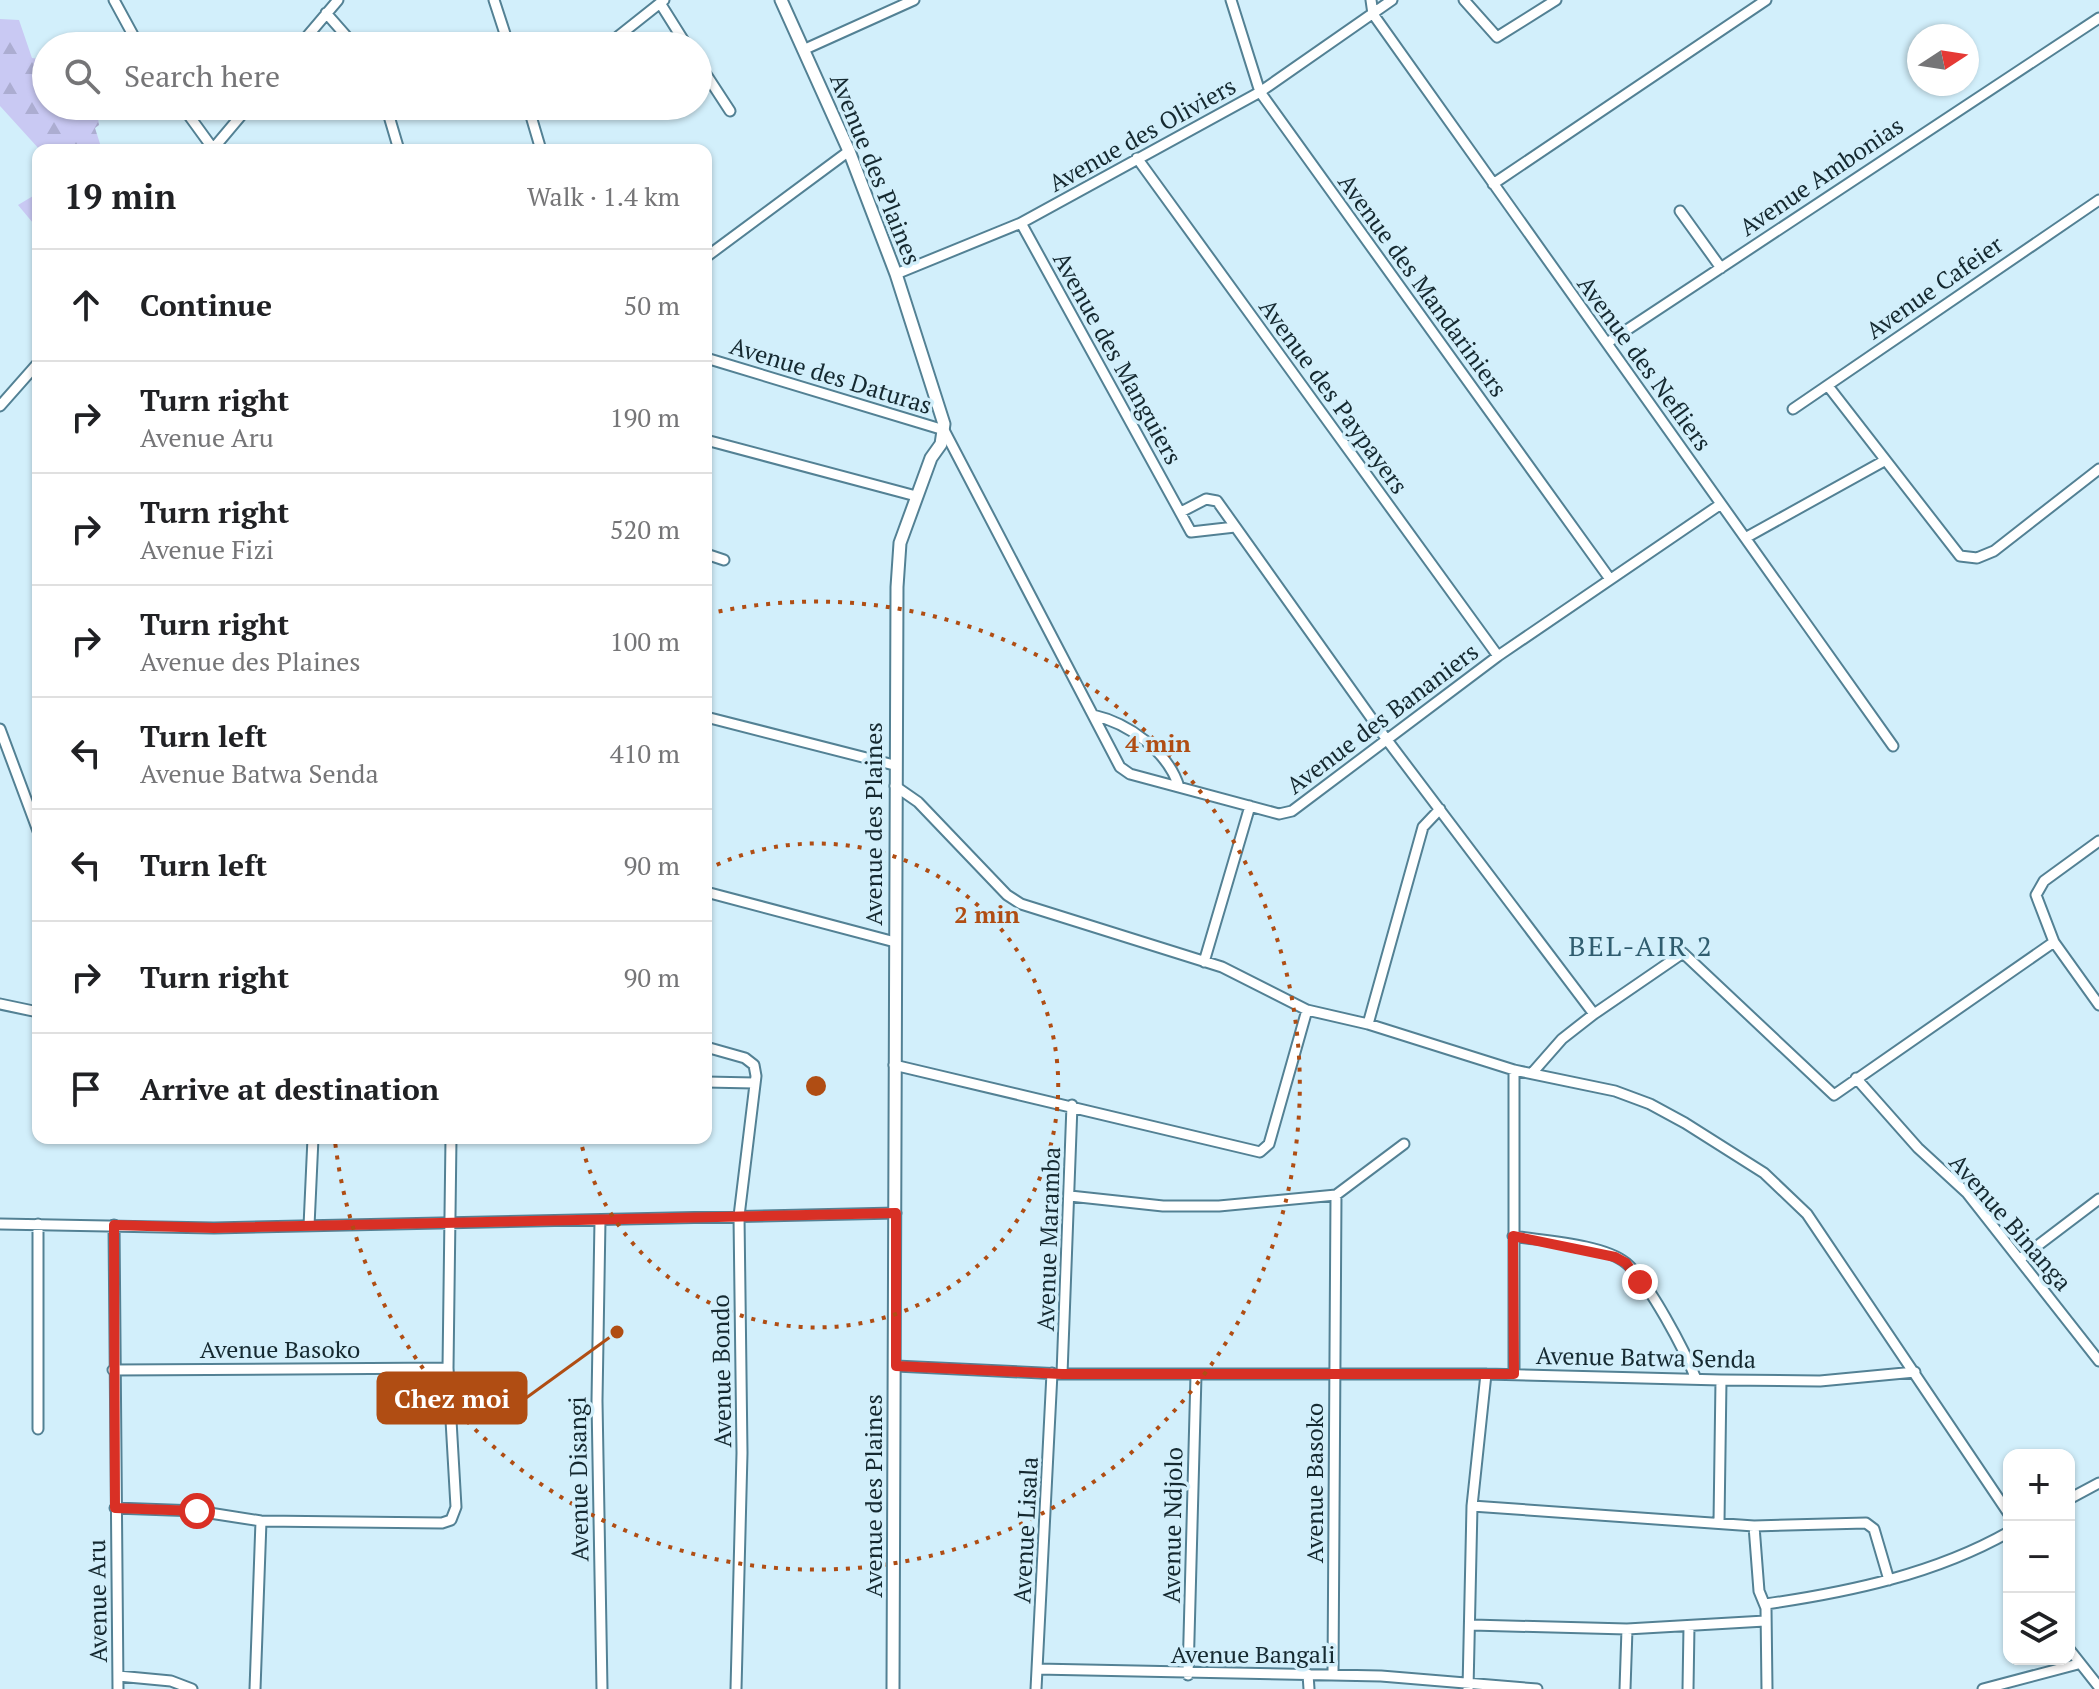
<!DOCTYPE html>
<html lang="en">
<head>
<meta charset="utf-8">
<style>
  :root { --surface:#fff; --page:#f2f2f2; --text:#202124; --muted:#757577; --line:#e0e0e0 }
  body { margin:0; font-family:"PT Serif",serif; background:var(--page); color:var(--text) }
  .controls { position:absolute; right:24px; bottom:24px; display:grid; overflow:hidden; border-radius:16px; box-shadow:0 2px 6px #0004 }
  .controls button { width:72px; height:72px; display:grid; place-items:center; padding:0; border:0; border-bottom:2px solid var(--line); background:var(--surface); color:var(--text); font:40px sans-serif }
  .compass { position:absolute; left:1907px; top:24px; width:72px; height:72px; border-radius:50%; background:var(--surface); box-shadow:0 2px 6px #0004; rotate:78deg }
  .stop { position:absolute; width:24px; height:24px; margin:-18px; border:6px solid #d93025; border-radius:50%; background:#fff }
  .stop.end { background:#d93025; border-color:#fff; box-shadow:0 2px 8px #0008 }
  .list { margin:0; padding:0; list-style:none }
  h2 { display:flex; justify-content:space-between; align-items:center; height:104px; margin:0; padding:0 32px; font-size:34px }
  h2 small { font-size:26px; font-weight:400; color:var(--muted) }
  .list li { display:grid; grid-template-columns:52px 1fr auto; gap:24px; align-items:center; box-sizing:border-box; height:112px; padding:0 32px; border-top:2px solid var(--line) }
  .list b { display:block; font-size:30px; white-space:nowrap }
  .list p { margin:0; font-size:26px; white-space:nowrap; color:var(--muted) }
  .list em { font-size:26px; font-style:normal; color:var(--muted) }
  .icon { flex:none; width:44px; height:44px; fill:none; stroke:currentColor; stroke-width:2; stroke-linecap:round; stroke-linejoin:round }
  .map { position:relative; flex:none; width:2099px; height:1689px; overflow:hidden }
  .search { position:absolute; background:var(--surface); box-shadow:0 2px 6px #0004; left:32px; top:32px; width:680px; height:88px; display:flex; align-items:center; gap:20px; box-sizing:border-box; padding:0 28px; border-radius:44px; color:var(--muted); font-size:30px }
  .panel { position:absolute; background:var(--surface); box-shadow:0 2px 6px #0004; left:32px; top:144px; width:680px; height:1000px; border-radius:16px }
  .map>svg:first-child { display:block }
</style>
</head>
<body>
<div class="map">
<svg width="2099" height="1689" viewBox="0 0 2099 1689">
  <defs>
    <pattern id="forest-firs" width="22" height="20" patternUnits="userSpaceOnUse" patternTransform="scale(2)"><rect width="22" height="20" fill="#c9c9f3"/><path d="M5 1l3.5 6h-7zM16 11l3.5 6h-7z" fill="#acadd1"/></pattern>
  </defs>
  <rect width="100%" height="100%" fill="#d2effb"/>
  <!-- forest -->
  <path fill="url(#forest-firs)" d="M0,19L19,20L32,58L46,60V106H98L103,116L98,118L99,125L95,128L102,150H40L0,106Z
    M38,193V229L18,205Z"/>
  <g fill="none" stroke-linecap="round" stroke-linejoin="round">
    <!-- minor casing -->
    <g stroke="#538194" stroke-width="13">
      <path id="minor" d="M114,0L139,46
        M494,0L509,46
        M1231,0L1260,92L1610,579
        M1371,0L1373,14L1893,746
        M1464,0L1497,37L1556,0
        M660,3L687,46
        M326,13L355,46
        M299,46L338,0
        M606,46L664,0
        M803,50L914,0
        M698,62L730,111
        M182,106L214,150
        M386,106L399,150
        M528,106L541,150
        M531,116L540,106
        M212,150L249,106
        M1137,158L1498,656
        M1493,184L1766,0
        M1680,211L1721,268
        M1021,223L1191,532L1235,527
        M706,257L849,151
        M896,274L1021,223L1260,92L1392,0
        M1607,343L2099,18
        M706,358L944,430L1120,767L1130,774L1279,814L1292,811L1498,656L1721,504
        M1828,386L1960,556L1977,558L1994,551L2099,469
        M0,406L38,363
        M1793,409L2099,200
        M706,440L916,496
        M1181,512L1206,499L1217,501L1387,740L1594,1014
        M1747,537L1884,461
        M706,554L724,560
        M1093,715C1128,723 1168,751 1179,787
        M706,717L894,765
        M0,729L38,831
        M895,786L918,802L1007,895L1021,904L1222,967L1307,1010L1368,1024L1514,1070L1615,1091L1650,1104L1685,1123L1764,1173L1807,1214L2009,1514
        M2099,841L2044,881L2036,895L2054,942L2099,1005
        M706,892L895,942
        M1204,962L1250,806
        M0,1004L38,1012
        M1368,1024L1423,827L1440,809
        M706,1047L745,1058L754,1065L756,1076L739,1216L742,1453L736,1689
        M894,1065L1260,1152L1269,1144L1307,1010
        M1533,1072L1562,1039L1594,1014L1683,953L1834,1095L2054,942
        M1856,1078L1918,1148L1967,1193L2099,1361
        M706,1082L754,1083
        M1070,1196L1163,1206H1219L1336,1195L1404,1144
        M600,1220L597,1401L602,1689
        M0,1224L214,1228L896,1213
        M38,1224V1429
        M114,1225L118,1689
        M309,1226L313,1138
        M1513,1236C1543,1241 1603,1244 1626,1263C1649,1282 1685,1351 1696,1379
        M2020,1259L2099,1199
        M896,1366L1062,1374H1486L1721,1380L1820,1381L1915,1372
        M113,1370L448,1368
        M1062,1374L1072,1105
        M1514,1374V1070
        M2069,1499L2099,1483
        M1472,1506L1754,1526L1866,1523L1874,1529L1889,1580
        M115,1508L197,1511L261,1521L442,1523L451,1520L456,1507L448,1368L451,1138
        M1719,1522L1721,1380
        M1754,1526L1759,1591L1766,1608L1767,1689
        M1766,1604C1849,1592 1935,1574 2009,1532
        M1472,1625L1627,1629L1765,1621
        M2069,1649L2099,1687
        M1037,1669L1381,1676L1537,1689
        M1308,1674L1309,1689
        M1188,1675L1196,1375
        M1333,1675L1336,1195
        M118,1676L171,1681L192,1689
        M255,1689L261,1521
        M1036,1689L1052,1373
        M1468,1689L1472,1506L1486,1374
        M1625,1689L1627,1629
        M1688,1689L1689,1626
        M1983,1689L2078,1664"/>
    </g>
    <!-- tertiary casing -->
    <g stroke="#538194" stroke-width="15">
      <path id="tertiary" d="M781,0L849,151L896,274L944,424L941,444L931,458L900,543L897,587L893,1689"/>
    </g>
    <!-- minor -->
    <use href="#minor" stroke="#fff" stroke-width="9"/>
    <!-- tertiary -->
    <use href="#tertiary" stroke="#fff" stroke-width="11"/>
  </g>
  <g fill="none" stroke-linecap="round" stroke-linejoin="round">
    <!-- route -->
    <path stroke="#d93025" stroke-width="10" d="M197,1511L115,1508L114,1225L214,1228L896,1213V1366L1062,1374H1514L1513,1236L1615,1257L1626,1263L1640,1282"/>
  </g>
  <!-- distance rings -->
  <g fill="none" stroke="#b04d13" stroke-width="4" stroke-dasharray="4 8">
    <path d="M706 870A242 242 0 1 1 580 1138"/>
    <path d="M707 614A484 484 0 1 1 335 1141"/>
  </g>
  <g text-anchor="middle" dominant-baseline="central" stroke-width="7" stroke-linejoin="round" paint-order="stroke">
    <!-- street labels -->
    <g font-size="24" fill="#152930" stroke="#d2effb">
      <text transform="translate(1142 134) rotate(-29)">Avenue des Oliviers</text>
      <text transform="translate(876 169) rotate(68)">Avenue des Plaines</text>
      <text transform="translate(1821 176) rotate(-34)">Avenue Ambonias</text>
      <text transform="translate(1423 285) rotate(54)">Avenue des Mandariniers</text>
      <text transform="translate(1934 287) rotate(-35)">Avenue Cafeier</text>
      <text transform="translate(1118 358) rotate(61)">Avenue des Manguiers</text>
      <text transform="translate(1645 363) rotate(54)">Avenue des Nefliers</text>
      <text transform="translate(831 375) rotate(17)">Avenue des Daturas</text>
      <text transform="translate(1334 396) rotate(54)">Avenue des Paypayers</text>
      <text transform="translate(1382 718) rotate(-37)">Avenue des Bananiers</text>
      <text transform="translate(873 824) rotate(-90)">Avenue des Plaines</text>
      <text transform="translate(2011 1222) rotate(49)">Avenue Binanga</text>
      <text transform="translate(1048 1239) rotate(-88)">Avenue Maramba</text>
      <text x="280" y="1349">Avenue Basoko</text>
      <text transform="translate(1646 1357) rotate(1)">Avenue Batwa Senda</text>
      <text transform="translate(721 1371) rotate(-91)">Avenue Bondo</text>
      <text transform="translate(578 1479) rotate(-91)">Avenue Disangi</text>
      <text transform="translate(1314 1483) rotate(-90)">Avenue Basoko</text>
      <text transform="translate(873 1496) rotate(-90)">Avenue des Plaines</text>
      <text transform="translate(1172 1525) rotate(-89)">Avenue Ndjolo</text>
      <text transform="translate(1025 1530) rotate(-87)">Avenue Lisala</text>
      <text transform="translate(97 1601) rotate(-91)">Avenue Aru</text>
      <text x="1253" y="1654">Avenue Bangali</text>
    </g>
    <!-- quarter labels -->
    <g font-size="28" letter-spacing="2" fill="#305d6f" stroke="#d2effb">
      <text x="1641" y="945">BEL-AIR 2</text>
    </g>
  </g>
  <circle cx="816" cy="1086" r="12" fill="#b04d13" stroke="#d2effb" stroke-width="4"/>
  <g font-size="24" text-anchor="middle" font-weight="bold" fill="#b04d13" stroke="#d2effb" stroke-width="7" stroke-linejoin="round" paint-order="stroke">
    <text x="1158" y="752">4 min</text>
    <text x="987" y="923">2 min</text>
  </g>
  <!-- callouts -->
  <path fill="none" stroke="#b04d13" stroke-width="3" d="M617 1332L526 1398"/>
  <circle fill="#b04d13" stroke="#d2effb" stroke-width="3" cx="617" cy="1332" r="8"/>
  <rect fill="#b04d13" stroke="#b04d13" stroke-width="3" x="378" y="1373" width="148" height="50" rx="8"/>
  <g font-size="26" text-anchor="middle" font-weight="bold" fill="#fff">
    <text x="452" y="1408">Chez moi</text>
  </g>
</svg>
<div class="controls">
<button>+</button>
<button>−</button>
<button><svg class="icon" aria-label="layers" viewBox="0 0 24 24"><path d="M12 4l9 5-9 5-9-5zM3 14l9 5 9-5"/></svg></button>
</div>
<svg class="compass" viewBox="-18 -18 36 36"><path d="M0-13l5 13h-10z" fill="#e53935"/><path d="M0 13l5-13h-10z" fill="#757577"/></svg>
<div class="stop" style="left:197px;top:1511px"></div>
<div class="stop end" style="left:1640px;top:1282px"></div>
<div class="search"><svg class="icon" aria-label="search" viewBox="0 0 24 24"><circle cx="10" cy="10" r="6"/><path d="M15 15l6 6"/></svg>Search here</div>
<section class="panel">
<h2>19 min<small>Walk · 1.4 km</small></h2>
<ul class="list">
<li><svg class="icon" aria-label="ahead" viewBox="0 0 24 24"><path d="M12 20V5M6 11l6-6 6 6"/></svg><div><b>Continue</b></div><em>50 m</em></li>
<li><svg class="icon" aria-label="right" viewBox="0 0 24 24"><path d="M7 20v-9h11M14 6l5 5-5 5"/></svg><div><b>Turn right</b><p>Avenue Aru</p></div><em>190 m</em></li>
<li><svg class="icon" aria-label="right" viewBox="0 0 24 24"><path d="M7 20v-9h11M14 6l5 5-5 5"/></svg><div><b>Turn right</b><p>Avenue Fizi</p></div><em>520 m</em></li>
<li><svg class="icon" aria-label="right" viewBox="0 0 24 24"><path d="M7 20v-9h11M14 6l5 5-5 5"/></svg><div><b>Turn right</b><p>Avenue des Plaines</p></div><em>100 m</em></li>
<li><svg class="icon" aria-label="left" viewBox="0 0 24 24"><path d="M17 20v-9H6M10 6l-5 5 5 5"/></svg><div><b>Turn left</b><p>Avenue Batwa Senda</p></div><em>410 m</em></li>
<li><svg class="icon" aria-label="left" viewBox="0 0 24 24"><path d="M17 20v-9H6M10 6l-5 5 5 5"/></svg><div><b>Turn left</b></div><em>90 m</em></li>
<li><svg class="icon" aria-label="right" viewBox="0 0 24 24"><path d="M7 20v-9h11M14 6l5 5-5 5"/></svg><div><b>Turn right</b></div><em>90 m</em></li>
<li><svg class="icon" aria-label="arrive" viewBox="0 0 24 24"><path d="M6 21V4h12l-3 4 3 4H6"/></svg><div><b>Arrive at destination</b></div></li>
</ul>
</section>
</div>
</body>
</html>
